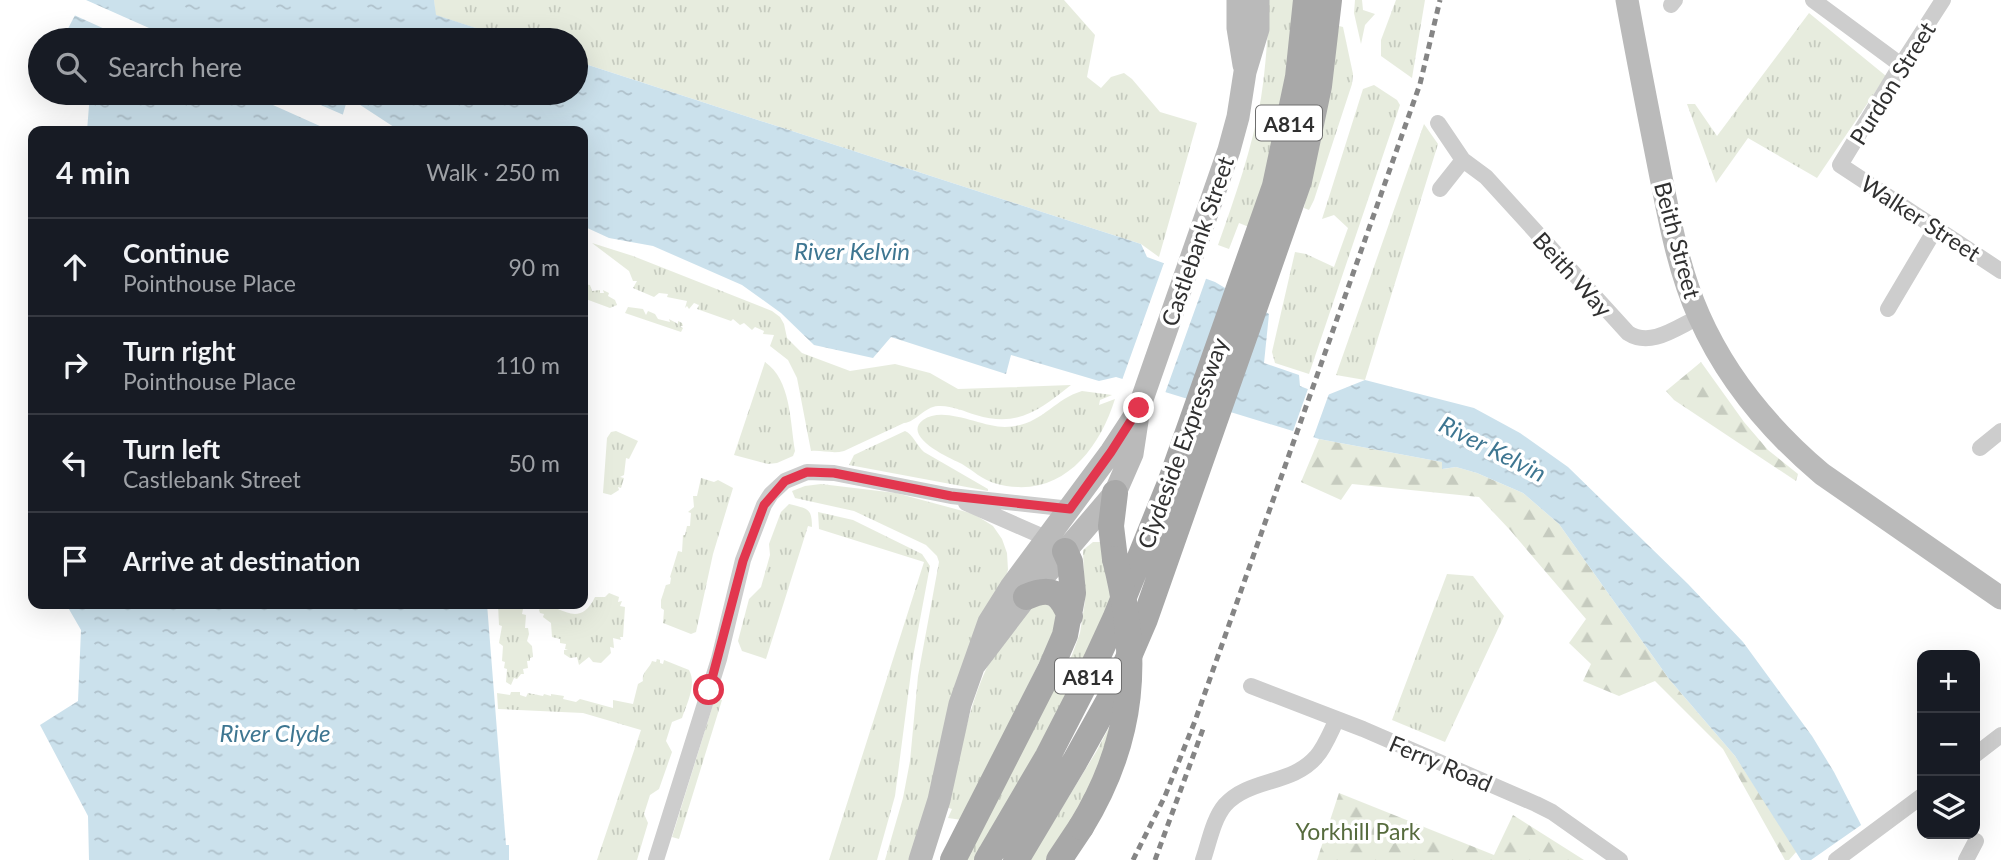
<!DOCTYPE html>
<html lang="en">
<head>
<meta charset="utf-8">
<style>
  :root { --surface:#171b24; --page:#20242c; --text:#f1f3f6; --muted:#9ea1a6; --line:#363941 }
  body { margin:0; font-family:Lato,sans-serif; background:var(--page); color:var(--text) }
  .controls { position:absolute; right:21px; bottom:21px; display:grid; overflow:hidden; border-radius:14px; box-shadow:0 7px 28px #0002 }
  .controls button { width:63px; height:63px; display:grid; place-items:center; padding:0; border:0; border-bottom:2px solid var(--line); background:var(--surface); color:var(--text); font:35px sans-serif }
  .stop { position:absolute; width:21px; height:21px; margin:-16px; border:5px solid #e2364e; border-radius:50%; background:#fff }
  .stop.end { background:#e2364e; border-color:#fff; box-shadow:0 2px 7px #0008 }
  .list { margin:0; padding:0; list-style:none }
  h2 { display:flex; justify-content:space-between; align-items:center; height:91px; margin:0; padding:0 28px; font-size:30px }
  h2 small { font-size:23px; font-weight:400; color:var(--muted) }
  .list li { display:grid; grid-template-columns:46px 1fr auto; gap:21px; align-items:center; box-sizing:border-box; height:98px; padding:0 28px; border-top:2px solid var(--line) }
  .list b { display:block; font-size:26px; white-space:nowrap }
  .list p { margin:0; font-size:23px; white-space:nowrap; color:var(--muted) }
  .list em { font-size:23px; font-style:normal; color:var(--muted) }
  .icon { flex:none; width:38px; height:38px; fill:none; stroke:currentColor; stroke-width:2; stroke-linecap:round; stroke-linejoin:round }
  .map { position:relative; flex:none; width:2001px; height:860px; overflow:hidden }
  .search { position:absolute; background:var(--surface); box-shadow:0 7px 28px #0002; left:28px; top:28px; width:560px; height:77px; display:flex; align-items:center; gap:18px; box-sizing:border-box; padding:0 24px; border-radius:38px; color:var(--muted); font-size:26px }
  .panel { position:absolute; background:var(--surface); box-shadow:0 7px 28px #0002; left:28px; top:126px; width:560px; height:483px; border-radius:14px }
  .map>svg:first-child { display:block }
</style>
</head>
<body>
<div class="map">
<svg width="2001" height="860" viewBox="0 0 2001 860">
  <defs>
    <pattern id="grass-tufts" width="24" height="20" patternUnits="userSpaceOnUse" patternTransform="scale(1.75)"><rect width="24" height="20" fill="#e7ecde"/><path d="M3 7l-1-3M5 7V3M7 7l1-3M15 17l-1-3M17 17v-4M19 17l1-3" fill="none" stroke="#c6cbbf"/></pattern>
    <pattern id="forest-firs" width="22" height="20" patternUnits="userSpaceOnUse" patternTransform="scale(1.75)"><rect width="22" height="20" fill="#e7ecde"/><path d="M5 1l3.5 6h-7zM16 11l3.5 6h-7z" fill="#c6cbbf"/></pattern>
    <pattern id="water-ripples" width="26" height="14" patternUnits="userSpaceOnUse" patternTransform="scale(1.75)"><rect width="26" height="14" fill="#cbe1ec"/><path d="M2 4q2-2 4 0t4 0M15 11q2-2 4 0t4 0" fill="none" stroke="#afc1cb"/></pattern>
  </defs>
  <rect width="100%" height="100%" fill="#fff"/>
  <!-- grass -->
  <path fill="url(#grass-tufts)" d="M434,0H1064L1095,35L1087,77L1101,88L1111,77L1124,73L1132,79L1160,112L1197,123L1159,257L1141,244L576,61V40H513L435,15Z
    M1269,0H1297L1292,46L1272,157L1249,227L1239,223L1229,249L1218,245C1235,197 1252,149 1261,98C1266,66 1268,33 1269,0Z
    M1355,0H1362L1363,10L1375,14L1365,25L1361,44L1354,13Z
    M1396,0H1425L1412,78L1381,56V40Z
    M1809,13L1886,76L1817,178L1748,138L1716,183L1687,104H1695L1717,136Z
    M1339,26L1343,27L1353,74L1352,84L1314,200L1309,210L1304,208Z
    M1374,85L1397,100L1400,105L1309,374L1275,363L1272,352L1295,252L1306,254L1334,267L1348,228L1334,215L1322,219L1363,89Z
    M1424,124L1438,144L1365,380L1336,375Z
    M592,243L633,256L772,311L780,317L784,324L787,338L802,353L850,371L895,364L930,373L958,389L1071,385C1039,410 1018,428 976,415C964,411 950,405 938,406C924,407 916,422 904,423L844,451C833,454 822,450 811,451L797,378L788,360L770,346L774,335L763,334L764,331L755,327L752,330L744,323L740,325L733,319L731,321L697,309L699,305L694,303L689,309L687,306L685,308L687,301L667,297L668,294L659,293L654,297L633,288L637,281H633L629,271Z
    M583,284L590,285L592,291L600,290V293H604L603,290L609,293L608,296L615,300L617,305L610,308L583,298Z
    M628,307L643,309L646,315L648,311L655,314L658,319L670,322L669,319L678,324V321L682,323L683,326H680L683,328L681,332L625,313Z
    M765,362C791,380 790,421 795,451L793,456L777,463L768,464L734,455Z
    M1082,391L1112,395L1100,400L1099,405L1115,399C1098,453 1058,502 994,483C983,480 972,470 962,464C951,459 901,437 923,420C944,405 980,427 1005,427C1042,426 1052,400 1082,391Z
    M616,431L638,441L629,459L626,458L624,475L620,477L624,478L621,488L618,487L619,490L611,495L603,493L607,438L611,432Z
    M905,431C913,434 917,446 924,452L988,489V491L849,465L854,455Z
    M701,478L714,482L718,480L733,488L713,554L696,632L691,634L663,623L664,610L661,608V600L666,585L670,584L671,578L670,577L678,551L682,552L683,535H685L687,526H690L691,513L688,512L694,507L693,496H697Z
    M821,484L896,493L974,514L993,526L1002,539L1007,553L1008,570L1004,582L969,647L951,699L936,778L911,860H885L903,798L910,761L918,676L939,562L937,556L926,545L854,511L795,498L792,491L805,486Z
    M789,504C807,509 812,507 812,527L808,526L766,659L742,651L738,641L749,599L761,587L770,555L769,544L781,512Z
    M818,512L853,520L922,554L930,566L913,657L895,796L877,860H829L924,562L819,529Z
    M1093,542H1100L1117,593L1091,652L977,860H965L1072,655L1080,633L1085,601L1083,550Z
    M1447,574L1473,576L1504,616L1445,742L1392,720Z
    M609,593L619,597L618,602L622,601L620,606L625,607L623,637H620L621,640L613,638L614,648L610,647L611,653L601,663L593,662L589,657L579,665L577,657L570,658L564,654V650H568L565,649L566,644L560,643V639L552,637L551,623L543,617L544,614L540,613L539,610L543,606L540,604C558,603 579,631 595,597H605Z
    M1040,599L1062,616L962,820L948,818L952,809L946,807C963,749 970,685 1006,634C1016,621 1029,610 1040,599Z
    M498,604H524L522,614L526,615L525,628H528L529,634L527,641L532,646L533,657L530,658V661H527L528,668L523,669L524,674H521L517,679L514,678L511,685L506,682L507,669L504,668L505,662L502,661L503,646L499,643L502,626L499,625Z
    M657,659L660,660V663L663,664L664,660L689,670C697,684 687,703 682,718L672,722L666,741L672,752L659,789L650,795L644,814L648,823L637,860H597L641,730L583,713L498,709L497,693L510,695L511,692H520V695L526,697L528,693L543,696L544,694L551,696V694L564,696L563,699L576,702L580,699L613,708V700L633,704L638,684L643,681C641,673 650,668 652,661L656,662Z
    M715,698L722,700L679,839L672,837Z
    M1121,705L1115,734L1053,860H1030L1096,752Z"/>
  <!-- forest -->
  <path fill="url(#forest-firs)" d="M1701,362L1744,422L1768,450L1798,474L1796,481L1674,400L1666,391Z
    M1319,439L1442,462L1443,469L1456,467L1477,473L1523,493L1559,524L1669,679L1735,756L1797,851L1789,860H1785L1723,749L1655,681L1619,696L1583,681L1591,664L1569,643L1586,619L1510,530L1479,497L1352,484L1341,500L1301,482Z
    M1339,793L1494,855L1513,815L1584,860H1317Z"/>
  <!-- water -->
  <path fill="url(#water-ripples)" d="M83,0H434L436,15L513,40H62Z
    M576,61L1141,244L1147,257L1215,282L1269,314L1264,363L1299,375L1300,386L1325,396L1365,380L1474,408L1520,433L1568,467L1688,584L1743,642L1812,736L1834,772L1879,860H1801L1735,756L1669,679L1559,524L1523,493L1477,473L1456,467L1442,469V462L1319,439L1116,377L1099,381L1011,355L1006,374L891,337L873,358L814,345L781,313L742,285L653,246L609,238L583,226V131H400L348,97L338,131H87L90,93H576Z
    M66,604H487L506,845H509V860H89L88,816L40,725L78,701L81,630Z"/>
  <!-- pier -->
  <path fill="#fff" d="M81,0H86L176,40H129L74,15Z
    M246,93H293L346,116L342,131H331Z
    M1165,260L1207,276L1164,396L1121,383Z
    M1309,386L1325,392L1330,391L1312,441L1292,434Z
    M1864,823L1882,860H1811Z"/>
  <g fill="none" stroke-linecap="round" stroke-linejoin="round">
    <!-- street -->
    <path stroke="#cdcdcd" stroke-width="16" d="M1813,0L1901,65
      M1943,0L1901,65L1840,165L2001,271
      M1671,5L1675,0
      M1438,123L1463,160L1486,177L1628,333C1651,348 1677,327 1699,317
      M1440,189L1463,160
      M1888,309L1936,228
      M1980,448L2001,431
      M966,503L1046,538
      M1251,686L1363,729L1536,804L1552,812L1620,860
      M1975,755L2001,735
      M656,860L719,659L743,560L764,505L771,494L785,481L807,472L834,473L951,496L1071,509
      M1203,860C1209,843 1213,819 1225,805C1249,778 1292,785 1316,757C1325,747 1331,731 1337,719
      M1836,860L1922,796
      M1966,860L1976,841"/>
    <!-- secondary -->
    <path stroke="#bababa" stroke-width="23" d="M1238,0V28L1244,65
      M1627,0C1637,56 1648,111 1659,167C1669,217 1678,269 1699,316C1726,377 1771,431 1822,474L2001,598
      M975,664L1026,597L1115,493L1132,454L1139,408L1229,150L1238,117L1245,72L1258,29V0
      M920,860L939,800L960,704L989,622L1011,587L1111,452L1134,417"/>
    <!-- primary -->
    <path stroke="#a8a8a8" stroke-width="26" d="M1115,493L1111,526L1115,559
      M1026,597C1051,586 1060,592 1070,616
      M953,860L1050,670L1065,635L1073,593L1070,562L1065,551
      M987,860L1048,756L1086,682L1115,619L1170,483L1275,186L1298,77L1306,0
      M1016,860L1075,761L1114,691L1145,619L1299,181L1319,86L1329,0
      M1059,860L1081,827"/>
    <!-- rail -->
    <path stroke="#858585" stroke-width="5" stroke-dasharray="7 5" stroke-linecap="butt" d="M1133,860L1165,796L1195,721L1420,84L1440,0
      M1155,860L1203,729"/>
    <!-- primary-bridge -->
    <path stroke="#a8a8a8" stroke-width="26" d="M1081,827C1135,739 1140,657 1115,559"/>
  </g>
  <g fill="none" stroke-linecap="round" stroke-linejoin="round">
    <!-- route -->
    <path stroke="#e2364e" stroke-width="9" d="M709,690L743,561L764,505L785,481L807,472L834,473L951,496L1070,509L1111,452L1139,408"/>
  </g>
  <g text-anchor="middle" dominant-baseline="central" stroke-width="7" stroke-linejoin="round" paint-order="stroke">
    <!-- shield labels -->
    <g fill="#fff" stroke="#6e6e6e" stroke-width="2">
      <rect x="1256" y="105.5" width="66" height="35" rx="5"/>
      <rect x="1055" y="658.5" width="66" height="35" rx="5"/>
    </g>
    <g font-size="21" font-weight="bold" fill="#303030">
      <text x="1289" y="123">A814</text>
      <text x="1088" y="676">A814</text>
    </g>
    <!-- street labels -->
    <g font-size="23" fill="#303030" stroke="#fff">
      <text transform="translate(1892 83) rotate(-58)">Purdon Street</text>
      <text transform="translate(1921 218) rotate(33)">Walker Street</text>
      <text transform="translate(1678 240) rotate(75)">Beith Street</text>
      <text transform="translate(1197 241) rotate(-71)">Castlebank Street</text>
      <text transform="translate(1573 274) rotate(48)">Beith Way</text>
      <text transform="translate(1182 443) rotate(-70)">Clydeside Expressway</text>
      <text transform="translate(1441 763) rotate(23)">Ferry Road</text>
    </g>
    <!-- park labels -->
    <g font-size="23" fill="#566b3d" stroke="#fff">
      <text x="1358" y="831">Yorkhill Park</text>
    </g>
    <!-- water labels -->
    <g font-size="24" font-style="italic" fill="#3e7691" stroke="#fff">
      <text x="852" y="250">River Kelvin</text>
      <text transform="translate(1493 448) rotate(27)">River Kelvin</text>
      <text x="275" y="732">River Clyde</text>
    </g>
  </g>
</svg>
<div class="controls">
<button>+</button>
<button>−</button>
<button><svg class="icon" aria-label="layers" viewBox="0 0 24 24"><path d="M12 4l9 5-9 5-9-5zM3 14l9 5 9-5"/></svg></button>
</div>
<div class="stop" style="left:709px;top:690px"></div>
<div class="stop end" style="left:1139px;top:408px"></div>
<div class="search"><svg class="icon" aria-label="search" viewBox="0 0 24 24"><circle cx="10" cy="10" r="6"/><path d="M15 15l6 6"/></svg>Search here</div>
<section class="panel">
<h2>4 min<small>Walk · 250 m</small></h2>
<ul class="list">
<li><svg class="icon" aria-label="ahead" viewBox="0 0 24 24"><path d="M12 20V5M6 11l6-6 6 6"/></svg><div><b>Continue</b><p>Pointhouse Place</p></div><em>90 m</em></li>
<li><svg class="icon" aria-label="right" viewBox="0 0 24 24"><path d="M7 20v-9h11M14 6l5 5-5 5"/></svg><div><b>Turn right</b><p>Pointhouse Place</p></div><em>110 m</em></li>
<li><svg class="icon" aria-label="left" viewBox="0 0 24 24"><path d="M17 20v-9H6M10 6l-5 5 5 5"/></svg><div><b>Turn left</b><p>Castlebank Street</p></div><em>50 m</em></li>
<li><svg class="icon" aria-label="arrive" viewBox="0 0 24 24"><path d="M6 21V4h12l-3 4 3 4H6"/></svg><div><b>Arrive at destination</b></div></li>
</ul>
</section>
</div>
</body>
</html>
